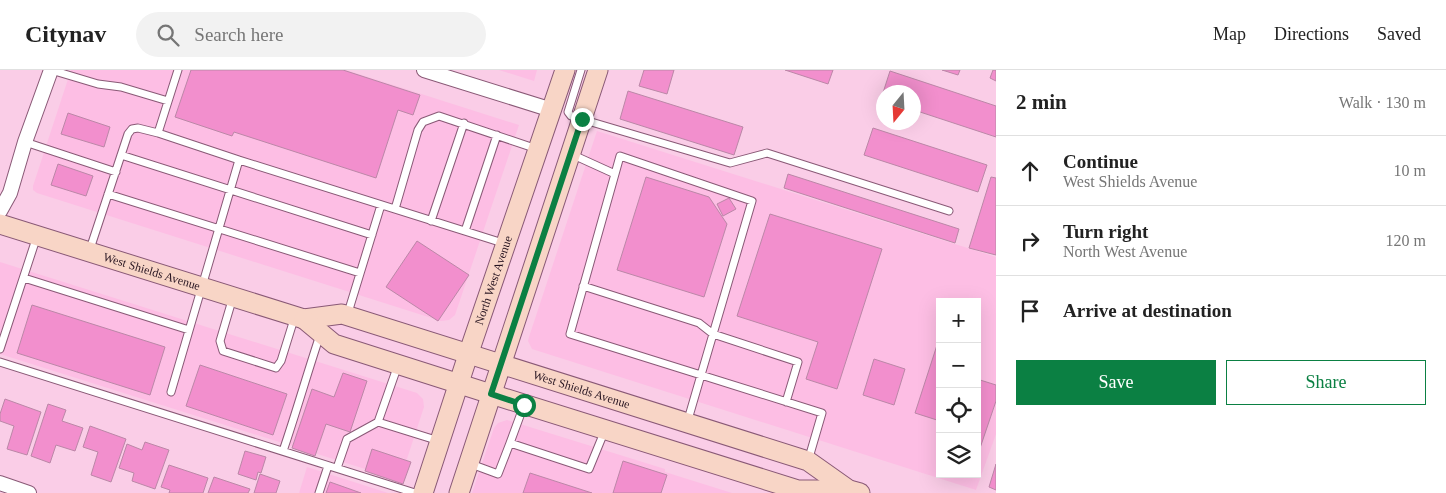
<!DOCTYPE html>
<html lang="en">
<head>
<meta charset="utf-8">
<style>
  :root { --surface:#fff; --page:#f2f2f2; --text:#222; --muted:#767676; --line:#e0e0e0; --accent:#0b8043 }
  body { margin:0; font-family:Georgia,serif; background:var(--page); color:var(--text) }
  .controls { position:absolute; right:15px; bottom:15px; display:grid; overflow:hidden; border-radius:0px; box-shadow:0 5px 20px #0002 }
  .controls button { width:45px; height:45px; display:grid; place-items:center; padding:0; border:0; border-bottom:1px solid var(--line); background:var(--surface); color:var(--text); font:25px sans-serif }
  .compass { position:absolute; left:876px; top:15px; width:45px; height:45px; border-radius:50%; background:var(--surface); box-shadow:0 5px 20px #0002; rotate:198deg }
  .stop { position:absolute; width:15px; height:15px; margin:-11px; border:4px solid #0b8043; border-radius:50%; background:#fff }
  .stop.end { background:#0b8043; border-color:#fff; box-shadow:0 1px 5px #0008 }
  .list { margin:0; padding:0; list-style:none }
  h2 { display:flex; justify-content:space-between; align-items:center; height:65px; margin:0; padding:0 20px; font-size:21px }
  h2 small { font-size:16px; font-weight:400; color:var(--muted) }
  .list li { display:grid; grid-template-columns:32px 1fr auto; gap:15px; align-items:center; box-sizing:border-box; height:70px; padding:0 20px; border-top:1px solid var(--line) }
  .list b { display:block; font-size:19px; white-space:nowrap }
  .list p { margin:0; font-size:16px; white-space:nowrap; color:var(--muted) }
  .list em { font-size:16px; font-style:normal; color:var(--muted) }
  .actions { display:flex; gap:10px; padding:15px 20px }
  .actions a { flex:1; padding:11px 0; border:1px solid var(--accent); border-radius:0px; text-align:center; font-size:18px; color:var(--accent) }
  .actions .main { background:var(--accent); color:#fff }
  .icon { flex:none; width:28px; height:28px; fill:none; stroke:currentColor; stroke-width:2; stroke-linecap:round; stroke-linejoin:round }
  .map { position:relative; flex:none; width:996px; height:423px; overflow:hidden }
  header { display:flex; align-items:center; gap:30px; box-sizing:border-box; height:70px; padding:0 25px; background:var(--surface); border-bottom:1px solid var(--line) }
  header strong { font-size:24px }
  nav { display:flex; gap:28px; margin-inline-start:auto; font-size:18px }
  .search { width:350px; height:45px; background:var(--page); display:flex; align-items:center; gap:12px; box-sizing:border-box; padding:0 18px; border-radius:28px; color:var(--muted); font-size:19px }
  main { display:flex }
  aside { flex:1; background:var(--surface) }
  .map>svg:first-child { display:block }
</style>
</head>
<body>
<header>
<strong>Citynav</strong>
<div class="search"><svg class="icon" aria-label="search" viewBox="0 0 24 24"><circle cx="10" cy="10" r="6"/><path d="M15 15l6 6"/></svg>Search here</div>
<nav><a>Map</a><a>Directions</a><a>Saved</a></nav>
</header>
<main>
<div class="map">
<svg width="996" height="423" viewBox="0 0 996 423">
  <rect width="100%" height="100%" fill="#facde7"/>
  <!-- built -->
  <path fill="#fdbee4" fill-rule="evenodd" d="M71,0H346L519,55L455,245L449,250L441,251L37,123L33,120V116Z
    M499,0H537L534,11Z
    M597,61L996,187V364L976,420L532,279L528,271L529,267ZM940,232H977V404H940Z
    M0,192L417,323L423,329L424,337L400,410L0,284Z
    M507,350L665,399V402L732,423H472L494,358L498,353Z
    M307,397L388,423H299Z"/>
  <!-- building -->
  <path fill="#f28fcd" stroke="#bb87a7" d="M191,0H343L420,25L413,45L398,40L376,108L234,62L232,66L175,47Z
    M644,0H674L667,24L639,16Z
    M785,0H833L828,14Z
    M942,0H960L958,5Z
    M993,0H996V11L990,8Z
    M890,1L996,36V67L914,40V22H884V30L881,29Z
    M628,21L743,57L734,85L620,49Z
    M68,43L110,57L104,77L61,64Z
    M873,58L987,95L978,122L864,85Z
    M58,94L93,106L86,126L51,115Z
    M788,104L959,159L955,173L784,118Z
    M646,107L709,127L727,154L704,227L617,200Z
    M991,107L996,108V185L969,178Z
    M729,128L736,139L723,146L717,134Z
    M770,144L882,179L837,319L806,309L818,272L737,246Z
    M417,171L469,205L438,251L386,217Z
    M32,235L165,277L150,325L17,283Z
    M938,272L940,273V351L915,343Z
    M874,289L905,299L894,335L863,325Z
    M200,295L287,324L273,365L186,336Z
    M343,303L367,311L350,362L326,354L315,386L292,378L312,319L334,327Z
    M977,309L996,315V331L977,387Z
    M5,329L41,342L27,385L7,379L14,356L0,351V344Z
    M48,334L66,340L62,351L83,358L75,381L56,375L50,393L31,386Z
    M90,356L126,369L111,412L91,405L98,382L83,377Z
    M145,372L169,380L155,419L132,411L134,403L119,398L127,374L142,380Z
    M372,379L411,392L403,414L365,401Z
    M245,381L266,387L261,403L258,402L256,410L238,404Z
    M623,391L667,405L661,423H613Z
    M996,394V420L989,417Z
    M169,395L208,408L203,423H169L170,420L161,417Z
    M530,403L592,423H523Z
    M260,404L280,411L276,423H254Z
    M214,407L250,419L248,423H208Z
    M330,412L361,423H326Z"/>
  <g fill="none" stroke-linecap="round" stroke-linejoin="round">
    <!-- service casing -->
    <g stroke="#895976" stroke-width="9">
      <path id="service" d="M51,0L98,14L121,17L168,31
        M178,0L158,63L239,90
        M581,0L568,42L571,46L730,93L767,83L949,141
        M25,72L116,102
        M571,84L615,104L570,264L701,305L752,131L620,86L615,104
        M121,85L372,165
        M108,124L360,203
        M395,139L418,60L423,52L439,46L537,79
        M431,151L464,53
        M465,161L497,65
        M89,182L128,64L132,59L138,58L158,63
        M24,208L189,260
        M583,216L699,253L713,264L798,292L786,332
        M233,227L220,271L223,281L276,298L281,291L295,246
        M347,246L381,135
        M0,279L37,166
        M0,292L415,423
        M398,295L378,352L439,371
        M171,322L239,90L506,174
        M524,335L510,373L589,399L605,360
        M687,353L701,305L822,343L808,391
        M283,381C296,343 307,304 320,265
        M471,394L498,404L510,373
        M337,398L347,369L378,352
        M319,423L328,396"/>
    </g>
    <!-- minor casing -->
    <g stroke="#895976" stroke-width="16">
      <path id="minor" d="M424,0L552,40
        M0,141L10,123L25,72L51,0
        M0,413L29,423"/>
    </g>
    <!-- secondary casing -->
    <g stroke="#895976" stroke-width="21">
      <g id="secondary">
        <path id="s1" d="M0,154L304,249L342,244L808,391L849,420L860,423"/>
        <path d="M304,249L334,274L491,324L798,420H849"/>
        <path id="s2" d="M423,423L468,285L565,0"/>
        <path d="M459,423L598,0"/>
      </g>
    </g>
    <!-- service -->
    <use href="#service" stroke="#fff" stroke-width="7"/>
    <!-- minor -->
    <use href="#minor" stroke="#fff" stroke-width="14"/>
    <!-- secondary -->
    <use href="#secondary" stroke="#f8d5c6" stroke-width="19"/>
  </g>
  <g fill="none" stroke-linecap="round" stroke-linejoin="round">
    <!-- route -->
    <path stroke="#0b8043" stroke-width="6" d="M524,335L491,324L582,49"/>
  </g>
  <g text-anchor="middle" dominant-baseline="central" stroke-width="4" stroke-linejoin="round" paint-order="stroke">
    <!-- street labels -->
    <g font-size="12" fill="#281521" stroke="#facde7">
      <text stroke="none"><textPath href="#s1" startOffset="159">West Shields Avenue</textPath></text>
      <text stroke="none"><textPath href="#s2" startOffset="224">North West Avenue</textPath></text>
      <text stroke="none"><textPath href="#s1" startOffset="608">West Shields Avenue</textPath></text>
    </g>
  </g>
</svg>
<div class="controls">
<button>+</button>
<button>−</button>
<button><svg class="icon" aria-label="locate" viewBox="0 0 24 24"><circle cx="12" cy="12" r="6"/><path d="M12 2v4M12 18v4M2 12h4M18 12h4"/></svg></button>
<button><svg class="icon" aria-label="layers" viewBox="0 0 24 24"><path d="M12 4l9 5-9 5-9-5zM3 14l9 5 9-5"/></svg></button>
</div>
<svg class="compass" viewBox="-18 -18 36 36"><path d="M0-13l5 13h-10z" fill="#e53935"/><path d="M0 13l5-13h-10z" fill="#767676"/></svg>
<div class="stop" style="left:524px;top:335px"></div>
<div class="stop end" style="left:582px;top:49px"></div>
</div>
<aside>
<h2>2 min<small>Walk · 130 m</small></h2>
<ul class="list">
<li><svg class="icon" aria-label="ahead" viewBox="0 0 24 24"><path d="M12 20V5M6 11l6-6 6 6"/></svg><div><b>Continue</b><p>West Shields Avenue</p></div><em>10 m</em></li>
<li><svg class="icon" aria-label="right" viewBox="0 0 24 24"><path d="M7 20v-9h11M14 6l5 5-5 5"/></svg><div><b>Turn right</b><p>North West Avenue</p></div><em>120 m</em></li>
<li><svg class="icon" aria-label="arrive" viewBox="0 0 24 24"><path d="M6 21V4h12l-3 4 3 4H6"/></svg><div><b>Arrive at destination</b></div></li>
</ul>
<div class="actions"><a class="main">Save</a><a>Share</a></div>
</aside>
</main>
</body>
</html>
